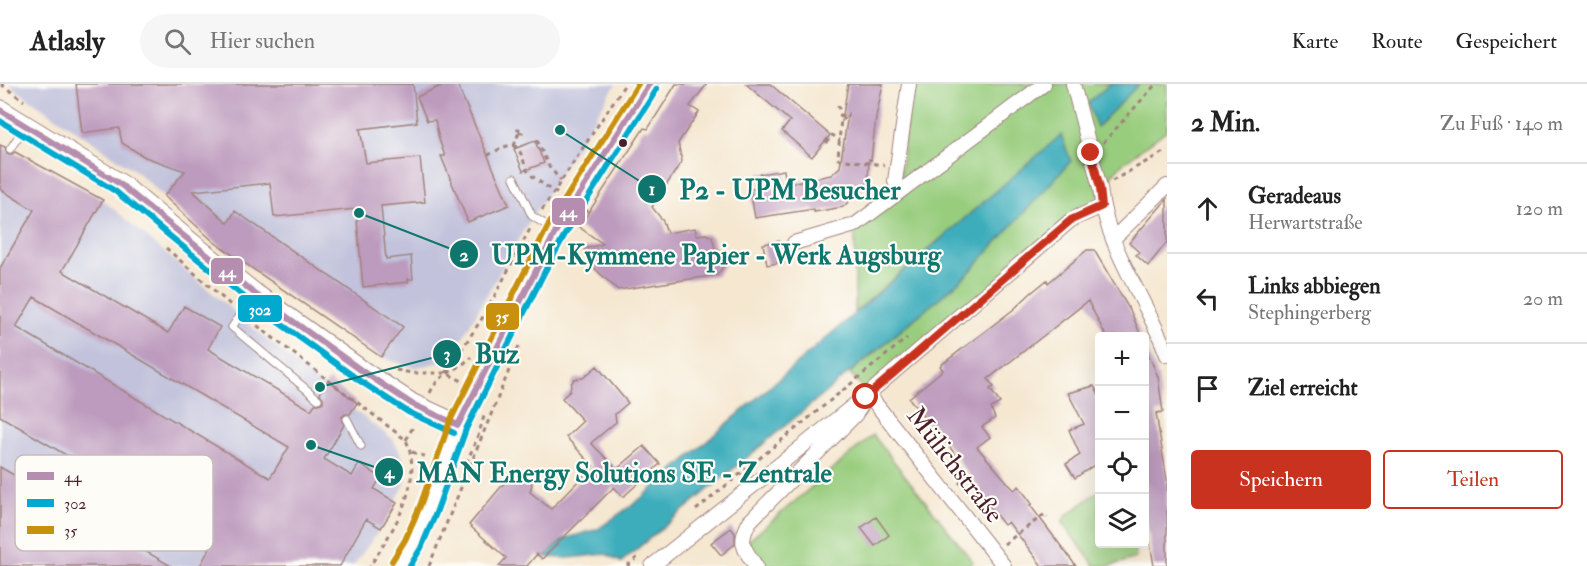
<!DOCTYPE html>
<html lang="de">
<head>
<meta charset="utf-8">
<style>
  :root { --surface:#fff; --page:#f6f6f6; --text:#222; --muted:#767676; --line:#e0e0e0; --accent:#c8321e }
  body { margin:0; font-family:"IM FELL Double Pica",serif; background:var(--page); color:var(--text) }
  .controls { position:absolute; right:18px; bottom:18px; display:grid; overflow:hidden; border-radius:6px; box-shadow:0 6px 24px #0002 }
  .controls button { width:54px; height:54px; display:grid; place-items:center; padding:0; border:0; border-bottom:2px solid var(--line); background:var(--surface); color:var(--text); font:30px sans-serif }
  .stop { position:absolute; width:18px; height:18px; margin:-14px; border:4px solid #c8321e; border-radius:50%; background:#fff }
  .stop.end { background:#c8321e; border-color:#fff; box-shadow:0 2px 6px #0008 }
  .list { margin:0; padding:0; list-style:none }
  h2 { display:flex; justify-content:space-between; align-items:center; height:78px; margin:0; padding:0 24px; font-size:26px }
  h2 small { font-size:20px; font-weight:400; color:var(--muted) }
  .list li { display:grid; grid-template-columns:39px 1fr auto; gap:18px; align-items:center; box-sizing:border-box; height:90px; padding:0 24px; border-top:2px solid var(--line) }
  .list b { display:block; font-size:22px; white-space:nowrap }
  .list p { margin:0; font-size:20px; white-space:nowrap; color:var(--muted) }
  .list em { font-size:20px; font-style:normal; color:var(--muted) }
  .actions { display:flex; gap:12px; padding:18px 24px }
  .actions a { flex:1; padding:14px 0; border:2px solid var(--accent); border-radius:6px; text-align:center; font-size:21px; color:var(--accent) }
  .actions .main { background:var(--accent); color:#fff }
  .icon { flex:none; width:33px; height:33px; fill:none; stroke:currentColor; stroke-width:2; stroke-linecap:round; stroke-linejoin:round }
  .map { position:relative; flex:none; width:1167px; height:482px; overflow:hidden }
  header { display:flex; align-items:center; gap:36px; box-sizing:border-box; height:84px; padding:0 30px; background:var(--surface); border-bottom:2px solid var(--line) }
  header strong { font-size:28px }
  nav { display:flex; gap:33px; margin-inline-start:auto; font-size:21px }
  .search { width:420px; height:54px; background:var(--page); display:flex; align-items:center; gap:15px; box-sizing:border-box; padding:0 21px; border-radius:33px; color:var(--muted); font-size:22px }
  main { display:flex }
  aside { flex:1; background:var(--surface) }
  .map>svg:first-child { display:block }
</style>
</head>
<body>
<header>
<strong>Atlasly</strong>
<div class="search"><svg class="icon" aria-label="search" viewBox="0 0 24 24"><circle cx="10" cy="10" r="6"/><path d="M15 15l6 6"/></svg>Hier suchen</div>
<nav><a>Karte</a><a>Route</a><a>Gespeichert</a></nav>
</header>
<main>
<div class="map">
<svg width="1167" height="482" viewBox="0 0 1167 482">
  <rect width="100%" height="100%" fill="#fdfcf7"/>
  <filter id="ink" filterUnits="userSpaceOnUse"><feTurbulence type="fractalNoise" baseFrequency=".0167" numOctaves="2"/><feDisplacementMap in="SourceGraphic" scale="12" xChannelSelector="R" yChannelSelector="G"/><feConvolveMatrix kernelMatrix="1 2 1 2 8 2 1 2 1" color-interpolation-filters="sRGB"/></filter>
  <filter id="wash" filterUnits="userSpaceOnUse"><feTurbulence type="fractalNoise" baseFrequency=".008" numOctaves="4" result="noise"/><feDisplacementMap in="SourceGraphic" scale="24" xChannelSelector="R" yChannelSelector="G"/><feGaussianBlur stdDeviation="1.35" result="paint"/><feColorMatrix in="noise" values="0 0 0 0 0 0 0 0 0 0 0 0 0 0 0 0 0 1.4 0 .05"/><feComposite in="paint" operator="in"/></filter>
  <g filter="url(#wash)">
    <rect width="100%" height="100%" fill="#f5e7d0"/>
    <!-- industrial -->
    <path fill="#c2c2dc" d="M10,0H616L524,146L463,253L440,278L414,284L381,273L214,158L137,88L19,8Z
      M0,61L103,116L323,303L393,355L402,372L405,386V400L381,444L353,482H0Z"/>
    <!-- green -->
    <path fill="#99cd7e" stroke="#727654" stroke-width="1.5" d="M909,0H1167V46L1122,80L1100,104L1102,122L1071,136L868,310L850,289L967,191L1061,52L855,228V141L899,108Z
      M873,351L973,478L968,482H765L747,458Z
      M1099,407L1100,460H1134L1136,474L1109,482H1095L1063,440V436L1066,432Z"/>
    <!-- water -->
    <path fill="#3eadbc" stroke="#446674" stroke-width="1.5" d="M1110,0H1139L1097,43L1088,19Z
      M1061,51L1071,77L967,191L621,478L606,470L568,474L544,473L564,455L598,445L639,416Z"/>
    <g id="blocks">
      <!-- building -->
      <path fill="#bd9bbe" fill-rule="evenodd" d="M76,0H413L417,38L360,45L366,79L420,74L425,118L381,122L386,175L411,172L413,195H408V198L363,203L356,125L274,133L270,99L193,107L228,139L235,127L403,243L381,273L214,158L164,112L185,87L145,73L122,59L119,44L82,49Z
        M445,0H457L509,121L468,138L441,72H445L439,55L435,36L427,37L417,13Z
        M676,0H707L690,22L699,28L678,59L682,77L652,123L663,137L667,149L695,144L697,151L706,150L712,153L715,165L723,169L725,180L717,191L618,206L593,183L584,165L603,160L579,143L644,44L648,45Z
        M746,0H770L830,51L812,73L782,47L790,37Z
        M848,0H883L876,33L871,76L869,75L868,99L843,123L814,128V125L755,134L750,105L761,104L759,90L784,86L786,100L831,91L840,83L848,30L842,37Z
        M535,57L544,79L523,87L514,65Z
        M0,61L5,63L7,70H12L15,68L103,116L62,187L168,249L184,222L220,243L208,265L311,326L315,320H319L323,318V314L320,310L328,296L357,319L350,330H345L342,333L344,341L324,375L352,392L359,380L381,393L374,405L397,419L381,444L366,435L340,482H200L213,458L0,332V184L34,126L0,105ZM34,213L289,363L270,394L16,243Z
        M1167,115V158L1148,182L1136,171L1139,168L1129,159Z
        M779,157L783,178L767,181L763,160Z
        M1087,166H1094L1131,228L1141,252H1106L1088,217L988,295L994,303L990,305L1000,319L991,324L995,334L982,343L990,353L977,363L1014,406L1019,402L1032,420L1030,421L1076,482H1042L1008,438L1004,441L978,408L981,406L959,378L960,377L931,338L929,340L909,314L943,286L940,282L1014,225L1031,209L1047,196L1048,199Z
        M1145,262L1158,293L1163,328L1156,329L1167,396V482H1154L1144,423Z
        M597,282L628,319L615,330L616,338L591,359L617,385L644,362L660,380L623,413L614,403L542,475L537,470L527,482H499L506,474L469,441L511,391L516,395H529L532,400L530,408L551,425L593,382L566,353L583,337L562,314L570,307L571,300L574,295L583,294Z
        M1094,302L1100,313V377L1075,394L1066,380L1080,371L1069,346L1084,340L1068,309Z
        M0,383L171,482H0Z
        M876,433L889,451L875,462L861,444Z
        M731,444L735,449V460L721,471L711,459Z"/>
    </g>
  </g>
  <g filter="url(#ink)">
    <use href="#blocks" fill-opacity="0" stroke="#a0837e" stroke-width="1.5"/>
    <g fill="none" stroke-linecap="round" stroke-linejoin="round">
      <!-- service casing -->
      <g stroke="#a0837e" stroke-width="9">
        <path id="service" d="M10,65L25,43
          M514,94L532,132L556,147
          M254,212L232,243L318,315
          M347,335L361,362"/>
      </g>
      <!-- minor casing -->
      <g stroke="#a0837e" stroke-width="16">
        <path id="minor" d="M1073,0L1100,104C1106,165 1147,215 1167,271
          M899,108L895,97L909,0
          M1113,155L1167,102
          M794,159L855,141L1044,0
          M868,310L1004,482
          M652,482L868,310L1071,136L1102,122
          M756,482C743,464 738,458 750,437L855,331L861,322"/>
      </g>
      <!-- tertiary casing -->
      <g stroke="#a0837e" stroke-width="20">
        <path id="tertiary" d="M458,341L556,147L649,0"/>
      </g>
      <!-- secondary casing -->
      <g stroke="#a0837e" stroke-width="22">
        <path id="secondary" d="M0,26L120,100L191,159L255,210L365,289L412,320L458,341C441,389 426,438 400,482"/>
      </g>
      <!-- path -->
      <path stroke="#a0837e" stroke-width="3" stroke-dasharray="4.5 4.5" stroke-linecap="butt" d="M1,0L24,17
        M838,21L841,33L838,75L884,81
        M519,48L522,49L523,46L518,45L517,49L519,52
        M537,56L548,81L561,97
        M826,57L827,58L832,51L840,56
        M1103,59L1156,0
        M1112,97L1167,66
        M542,126L625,0
        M166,164L233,223
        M250,236L406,356C425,399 393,446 370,482
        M396,286L412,289H446L462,297
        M446,289L485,230L530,145
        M430,309C441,286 456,289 471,273
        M406,356L414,341
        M412,368L427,373
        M463,387L478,352L485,329
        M959,400L969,391
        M696,426L907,254
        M984,432L992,425
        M1004,460L1045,430L1047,434
        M429,482L519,262
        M627,482L639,472"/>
      <!-- service -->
      <use href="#service" stroke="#fff" stroke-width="7"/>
      <!-- minor -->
      <use href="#minor" stroke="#fff" stroke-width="14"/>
      <!-- tertiary -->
      <use href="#tertiary" stroke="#fff" stroke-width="18"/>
      <!-- secondary -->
      <use href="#secondary" stroke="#fff" stroke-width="20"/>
      <!-- path-bridge -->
      <path stroke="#a0837e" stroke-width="3" stroke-dasharray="4.5 4.5" stroke-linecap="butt" d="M514,62L519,48
        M488,71C494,69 507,59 514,62C523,65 523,83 530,90C545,104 571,117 589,128"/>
      <!-- bus-1 casing -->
      <g stroke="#fdfcf7" stroke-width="10">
        <path id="bus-1" d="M0,26L120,100L255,210L365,289L412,320L458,341
          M458,341L556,147L649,0"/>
      </g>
      <!-- bus-2 casing -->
      <g stroke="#fdfcf7" stroke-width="10">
        <path id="bus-2" d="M0,37L115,107L249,217L360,297L408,328L454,349
          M410,482L421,464L436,429L466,345L545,187L564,152L657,5"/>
      </g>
      <!-- bus-3 casing -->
      <g stroke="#fdfcf7" stroke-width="10">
        <path id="bus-3" d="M392,477L405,456L420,422L450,337L529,179L548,142L638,0"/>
      </g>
      <!-- bus-1 -->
      <use href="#bus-1" stroke="#b58dae" stroke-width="6"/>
      <!-- bus-2 -->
      <use href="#bus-2" stroke="#00a9ce" stroke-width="6"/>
      <!-- bus-3 -->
      <use href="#bus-3" stroke="#c9900d" stroke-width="6"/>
    </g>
  </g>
  <g fill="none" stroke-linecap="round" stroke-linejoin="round" filter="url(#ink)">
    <!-- route -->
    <path stroke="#c8321e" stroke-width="8" d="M866,313L1071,136L1102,122L1100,104L1091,69"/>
  </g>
  <!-- markers -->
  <circle fill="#4a1f2b" stroke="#fdfcf7" stroke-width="2" cx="623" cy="59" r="5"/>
  <g text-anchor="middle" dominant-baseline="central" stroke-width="4.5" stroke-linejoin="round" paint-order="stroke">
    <!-- street labels -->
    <g font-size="26" fill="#4a1f2b" stroke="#fdfcf7">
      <text transform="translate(955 381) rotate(52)">Mülichstraße</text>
    </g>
  </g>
  <!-- legend -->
  <rect x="15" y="371" width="198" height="96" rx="9" fill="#fdfcf7" stroke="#c7baba" stroke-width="1.5"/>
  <rect x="27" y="388" width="27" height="8" fill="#b58dae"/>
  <rect x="27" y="415" width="27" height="8" fill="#00a9ce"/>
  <rect x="27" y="442" width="27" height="8" fill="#c9900d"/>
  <g font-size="16" fill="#4a1f2b">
    <text x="64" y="398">44</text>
    <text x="64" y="425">302</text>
    <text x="64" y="452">35</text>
  </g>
  <!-- callouts -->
  <path fill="none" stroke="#0f766e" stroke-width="2" d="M560 46L652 105M359 129L464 170M320 303L447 270M311 361L389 388"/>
  <g fill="#0f766e" stroke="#fdfcf7" stroke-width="2">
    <circle cx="560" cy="46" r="6"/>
    <circle cx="359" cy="129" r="6"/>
    <circle cx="320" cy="303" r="6"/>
    <circle cx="311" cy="361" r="6"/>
    <circle cx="652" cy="105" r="15"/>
    <circle cx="464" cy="170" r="15"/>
    <circle cx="447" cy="270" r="15"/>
    <circle cx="389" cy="388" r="15"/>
  </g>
  <g font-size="18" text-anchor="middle" font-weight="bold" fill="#fff">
    <text x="652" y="111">1</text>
    <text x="464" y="177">2</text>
    <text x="447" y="276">3</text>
    <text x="389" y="394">4</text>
  </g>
  <g font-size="27" text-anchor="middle" font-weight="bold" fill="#0f766e" stroke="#fdfcf7" stroke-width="4.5" stroke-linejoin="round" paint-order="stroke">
    <text x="790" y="115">P2 - UPM Besucher</text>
    <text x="716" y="180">UPM-Kymmene Papier - Werk Augsburg</text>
    <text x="497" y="279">Buz</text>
    <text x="624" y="398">MAN Energy Solutions SE - Zentrale</text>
  </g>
  <g stroke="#fdfcf7" stroke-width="2">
    <rect x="551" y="113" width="35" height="29" rx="6" fill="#b58dae"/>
    <rect x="210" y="173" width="34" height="28" rx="6" fill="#b58dae"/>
    <rect x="237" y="210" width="46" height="29" rx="6" fill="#00a9ce"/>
    <rect x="485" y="218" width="35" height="29" rx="6" fill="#c9900d"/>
  </g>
  <g font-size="16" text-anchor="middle" font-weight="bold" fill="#fff">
    <text x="568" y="133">44</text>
    <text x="227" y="193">44</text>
    <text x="260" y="231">302</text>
    <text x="502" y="238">35</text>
  </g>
</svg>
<div class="controls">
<button>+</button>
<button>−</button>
<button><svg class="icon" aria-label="locate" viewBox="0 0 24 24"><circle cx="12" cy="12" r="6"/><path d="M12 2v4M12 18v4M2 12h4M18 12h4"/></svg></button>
<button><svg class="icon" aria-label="layers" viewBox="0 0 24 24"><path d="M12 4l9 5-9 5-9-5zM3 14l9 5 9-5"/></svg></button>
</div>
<div class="stop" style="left:866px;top:313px"></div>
<div class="stop end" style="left:1091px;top:69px"></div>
</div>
<aside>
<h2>2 Min.<small>Zu Fuß · 140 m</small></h2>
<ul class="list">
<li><svg class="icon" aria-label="ahead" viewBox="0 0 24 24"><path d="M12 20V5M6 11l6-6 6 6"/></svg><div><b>Geradeaus</b><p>Herwartstraße</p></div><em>120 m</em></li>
<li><svg class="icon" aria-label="left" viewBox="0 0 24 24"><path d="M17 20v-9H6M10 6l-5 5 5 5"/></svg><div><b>Links abbiegen</b><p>Stephingerberg</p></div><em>20 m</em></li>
<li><svg class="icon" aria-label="arrive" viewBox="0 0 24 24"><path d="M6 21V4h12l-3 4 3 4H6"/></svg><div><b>Ziel erreicht</b></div></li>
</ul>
<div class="actions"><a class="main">Speichern</a><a>Teilen</a></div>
</aside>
</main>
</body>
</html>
